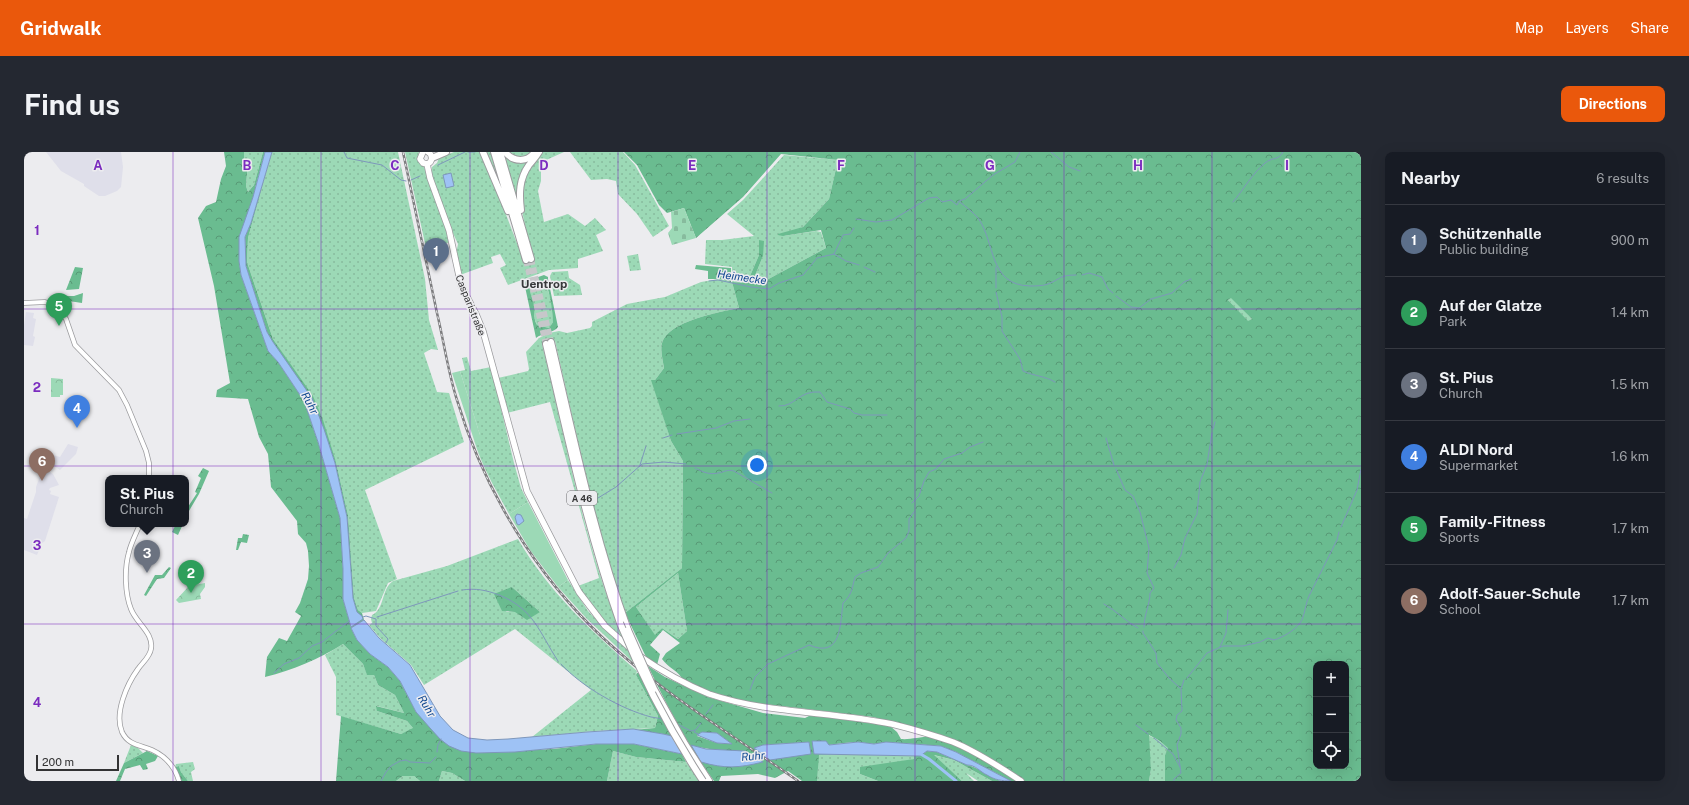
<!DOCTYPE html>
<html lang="en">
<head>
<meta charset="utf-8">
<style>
  :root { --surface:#171b24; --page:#242831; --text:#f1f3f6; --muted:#9ea1a6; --line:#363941; --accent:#ea580c }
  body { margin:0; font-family:"Public Sans",sans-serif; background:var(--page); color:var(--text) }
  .controls { position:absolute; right:12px; bottom:12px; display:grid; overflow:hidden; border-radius:8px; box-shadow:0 4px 16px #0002 }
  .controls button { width:36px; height:36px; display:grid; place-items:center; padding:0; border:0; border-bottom:1px solid var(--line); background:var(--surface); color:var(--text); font:20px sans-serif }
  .scale { position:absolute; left:12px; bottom:10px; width:83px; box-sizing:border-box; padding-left:4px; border:2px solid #333334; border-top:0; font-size:11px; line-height:14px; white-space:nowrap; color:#333334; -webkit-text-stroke:3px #ececef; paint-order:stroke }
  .you { position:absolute; left:733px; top:313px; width:14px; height:14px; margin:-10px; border:3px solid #fff; border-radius:50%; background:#1a73e8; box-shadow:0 0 0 6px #1a73e833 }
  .badge { display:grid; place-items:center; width:26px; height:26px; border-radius:50%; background:var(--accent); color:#fff; font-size:13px; font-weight:700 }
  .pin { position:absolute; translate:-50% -33px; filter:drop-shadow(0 1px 2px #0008) }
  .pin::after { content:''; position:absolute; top:21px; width:14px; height:12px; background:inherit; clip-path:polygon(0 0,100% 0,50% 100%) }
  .popup { position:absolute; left:81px; top:323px; width:84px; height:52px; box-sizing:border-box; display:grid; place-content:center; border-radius:8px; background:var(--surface); filter:drop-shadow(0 1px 3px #0005); font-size:13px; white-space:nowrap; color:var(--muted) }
  .popup b { font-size:15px; color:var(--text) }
  .popup::after { content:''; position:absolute; left:50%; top:100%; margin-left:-8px; border:8px solid transparent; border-top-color:var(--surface) }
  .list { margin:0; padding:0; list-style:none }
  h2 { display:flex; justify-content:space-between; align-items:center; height:52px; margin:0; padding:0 16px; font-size:17px }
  h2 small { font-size:13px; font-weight:400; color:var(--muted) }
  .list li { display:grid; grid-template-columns:26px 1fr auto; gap:12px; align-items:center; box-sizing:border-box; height:72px; padding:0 16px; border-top:1px solid var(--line) }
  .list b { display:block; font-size:15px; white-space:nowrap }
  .list p { margin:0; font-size:13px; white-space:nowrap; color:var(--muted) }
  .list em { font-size:13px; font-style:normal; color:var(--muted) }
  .icon { flex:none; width:22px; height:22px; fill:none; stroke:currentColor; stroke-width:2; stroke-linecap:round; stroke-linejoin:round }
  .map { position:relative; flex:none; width:1337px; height:629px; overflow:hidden; border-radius:8px }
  header { display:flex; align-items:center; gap:24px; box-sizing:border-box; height:56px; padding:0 20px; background:var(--accent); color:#fff }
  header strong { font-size:19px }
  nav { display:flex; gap:22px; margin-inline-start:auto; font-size:14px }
  .intro { display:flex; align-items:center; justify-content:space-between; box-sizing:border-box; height:96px; padding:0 24px }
  h1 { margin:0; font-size:28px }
  .button { padding:10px 18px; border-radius:8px; background:var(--accent); color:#fff; font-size:14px; font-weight:700 }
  main { display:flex; gap:24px; padding:0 24px }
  aside { flex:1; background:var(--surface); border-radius:8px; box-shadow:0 4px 16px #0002 }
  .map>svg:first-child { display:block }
</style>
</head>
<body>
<header>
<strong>Gridwalk</strong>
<nav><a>Map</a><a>Layers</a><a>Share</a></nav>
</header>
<div class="intro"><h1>Find us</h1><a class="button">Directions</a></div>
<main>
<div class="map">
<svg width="1337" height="629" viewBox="0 0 1337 629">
  <defs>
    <pattern id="grass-dots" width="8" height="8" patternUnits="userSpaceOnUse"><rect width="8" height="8" fill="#9cd9b6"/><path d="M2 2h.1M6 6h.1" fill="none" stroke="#87bb9d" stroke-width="1.8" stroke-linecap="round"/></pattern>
    <pattern id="forest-crowns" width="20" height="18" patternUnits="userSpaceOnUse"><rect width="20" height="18" fill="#6abc90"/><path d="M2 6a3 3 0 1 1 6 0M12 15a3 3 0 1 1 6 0" fill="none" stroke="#589976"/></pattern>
    <pattern id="cemetery-stones" width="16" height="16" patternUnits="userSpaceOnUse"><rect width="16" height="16" fill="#9cd9b6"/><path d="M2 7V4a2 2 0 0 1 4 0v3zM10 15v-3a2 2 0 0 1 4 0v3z" fill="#87bb9d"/></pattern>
    <pattern id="park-crowns" width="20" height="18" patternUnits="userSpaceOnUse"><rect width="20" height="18" fill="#9cd9b6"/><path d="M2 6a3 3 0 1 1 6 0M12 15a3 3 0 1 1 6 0" fill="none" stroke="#87bb9d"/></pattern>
  </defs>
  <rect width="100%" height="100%" fill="#ececef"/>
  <!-- built -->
  <path fill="#dfdfea" d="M22,0H97L99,15L97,35L93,39L81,44H75L60,34V32L37,19Z
    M2,160L10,161L9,166L12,167L9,184L11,185L9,194L0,193V173Z
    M44,292L54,295L52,302L36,318L20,307L21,301L36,305Z
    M19,316L29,322L35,333L26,336L25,338L27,339L26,342L35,345L21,389L18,391L13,403L0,398V366L3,367L12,340V335Z"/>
  <!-- grass -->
  <path fill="url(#grass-dots)" fill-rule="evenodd" d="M220,0H239L230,33L224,40L222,34L224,10L220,11Z
    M248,0H374L401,127L405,168L414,198L407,197L400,201L413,240L425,241L440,290L341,338L373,427L364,431L352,459L338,461L334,458L330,446L324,363L312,310L272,221L249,187L223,110L224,86Z
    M381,0H395C393,7 395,11 400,15L427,90L402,96Z
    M430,0H457L462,10L499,107L509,105C504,84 491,46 500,25C504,16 512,9 517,0H540L520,9L517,12V29L514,39L520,70L544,62L561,74L571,66L582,78L572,83L579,99L554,107V116L525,118L484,133L476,116L482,113L476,102L467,105L469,111L436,123L432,102L434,92L421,64L408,28V15L413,11L415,6Z
    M460,0H467L486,61Z
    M484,0H508C500,8 492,6 484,0Z
    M546,0H599L611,13L645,74L629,85L613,62L594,42L592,29L583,27L567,28Z
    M480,2L484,7L508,6L496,23L492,45Z
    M760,3L814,8L805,47L779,75L759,84L792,79L797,80L802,96L737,131H728L739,104L735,103L723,131L708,130L715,156C696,160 644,169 638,191C636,198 639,209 640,216L631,228H628L647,289L659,309L658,416L601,461C571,372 552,281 531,189L518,192C543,291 560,395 601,490L573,462L554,434L575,426L526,250L483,261L474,226L504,219L505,217L502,200L515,186L525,181L535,179L543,181L566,176L568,174V170L603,152L641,145L677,130L695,127L708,130V115L681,112L682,88H698L730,84L703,62L719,48Z
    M614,102L617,118L606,119L603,104Z
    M544,119L545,126L556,133L558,143L530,144L526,124L528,120Z
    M514,128L519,130C527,139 529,159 529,170L525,176L513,173L511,168L510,159L505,135L506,131Z
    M1207,145L1228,167L1224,170L1204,148Z
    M443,205L447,219L467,215L490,311L497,336L504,350L485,362C472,338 458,315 450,288L456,283L436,219L441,218L438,206Z
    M494,387C523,438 569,481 613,519L612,523L634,564L631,576L571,579L508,585L567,538L491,477L400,533L387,513L356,486L345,473L348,471L347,467L348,463C361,457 357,437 369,429L423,414ZM488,435L516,460H483L480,458Z
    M654,421L663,479L654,487L638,476L631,484L612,455Z
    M544,428L564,459L591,487L605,499L609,510L563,467L534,435Z
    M319,492L339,512L343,522L350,523L354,533L371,543L380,561L353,554V559L383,569L390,577L377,582L312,563V525L301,503Z
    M1124,583L1136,589L1145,596L1141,603V629H1125L1127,617Z
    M107,593L114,596L119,601L100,611Z
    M589,599L612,605L662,610L676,629H583Z
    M794,603L890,604V607L836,622L854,629H793Z
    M909,603L930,608L968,629H954L942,621L950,629H938Z
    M169,610L171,617L167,620L169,629H164L157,620L155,614L151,615L152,612Z
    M418,619L428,621L441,629H415Z
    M379,624H390L396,629H372Z"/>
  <!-- forest -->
  <path fill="url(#forest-crowns)" fill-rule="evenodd" d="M200,0H220V11L224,9L222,34L224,40L230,33L239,0H241L232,33L215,109L217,123L244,199L254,210L280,249L294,290L316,366L319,417V447L327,475L336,464L333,460L329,446L323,365L311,311L300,277L243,180L222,114L221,85L227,71L248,0L224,86L223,110L249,187L289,244L299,268L312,310L324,363L330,446L334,458L338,461L340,468L327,476L333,488L346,502L364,515L376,529L392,560L452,601L529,597L572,592H610L658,602L662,610L612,605L589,599L583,629H441L428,621L418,619L415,629H396L390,624H379L372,629H312L317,564L377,582L389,576L383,569L353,559L352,554L380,561L371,543L354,533L350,523H343L339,512L319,492C295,507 269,518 241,525L243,505L255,486L263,489L277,464L271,460L276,451L284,427L285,414L284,399L282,391L274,382L273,369L247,335L244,302L235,285L224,247L192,245L193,238L206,231L190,134L174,66L182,54L192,50L197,27L202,14Z
    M600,0H1337V629H1141V603L1144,596L1136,589L1125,583L1127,617L1125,629H1000L990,622L925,587L849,565L723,550L686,541L659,528C655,519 644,516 638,507L642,501L656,491L639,478L626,493L636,502L633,513L622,505L601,461L658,416L659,309L647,289L627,228H631L640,216C639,209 636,198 638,191C644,169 696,160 715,156L708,130L723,131L735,103V88L740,89L739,104L728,131H737L802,96L797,78L759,84L754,83V82L779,75L805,47L814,8L757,2L719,45L672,86L660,56L643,61L635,53L613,13ZM1207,146L1228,167L1224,169L1204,148ZM654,421L663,479L654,487L638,476L631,483L612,455ZM1292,512H1322V532L1324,538L1322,539V614H1292Z
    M672,113L707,116V130L695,127H684V119L671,117Z
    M51,115L59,116L55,137L42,138Z
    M520,123L524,125V127L534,175C530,181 518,181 512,186L500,130ZM514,128C517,129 520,130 522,133C526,140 529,162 529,170L525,176L513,173C509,166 511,161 510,154C509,146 504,139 506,131Z
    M59,141L58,151L38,148L40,144H50Z
    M179,316L185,319L175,342L162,364V358L173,341L171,340L177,326L174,324Z
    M152,372H159L154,383L148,380Z
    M219,382L225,383L223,391L217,390L214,398H212L214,386H218Z
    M145,415L147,416L140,426L133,427L122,444L120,443L131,423H138Z
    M488,435L516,460L503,468L491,460L478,459L470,442Z
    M624,514L641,525L684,545L739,561L781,566L787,563L866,574L873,580L877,587C886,588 900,584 908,585C937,591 968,614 994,629H987L932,600L917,594L862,590L850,592L834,590L820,591L805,593L790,602L896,604L903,599L913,600L943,613C954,614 965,627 978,629H968L930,608L910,603L938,629H854L836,622V615L890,607V604L795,603L793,629H778L764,619L751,626L734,622L697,624L695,629H690C664,594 643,554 624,514ZM678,580L693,581L708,592L693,591L673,584V583ZM785,590L787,602L731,596L739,593ZM667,594L699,599H721L738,610Z
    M613,521H615L648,584L639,582L609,578L631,576L634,564L612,523Z
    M123,599L134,604L131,609L122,612L124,617L119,618L116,613L101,617L96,629H92L100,611Z
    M155,614L157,620L164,629H156L151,615Z"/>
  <!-- cemetery -->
  <path fill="url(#cemetery-stones)" d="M660,56L672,86L648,93L644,81L648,76L647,60Z"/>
  <!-- park -->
  <path fill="url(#park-crowns)" d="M512,130H515L520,134L521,143L508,141L507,134Z
    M27,226L39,227V243H36V245H27Z
    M181,431V435L176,442L177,447L155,451L152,448L165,434Z"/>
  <!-- garden -->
  <path fill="#9cd9b6" d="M436,219L456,283V288H450L428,221Z
    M504,350L544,428L534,435L506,398L485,362Z"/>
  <!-- water -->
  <path fill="#9ec2f5" stroke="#7e97bb" d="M241,0H248L227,71L221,85L222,114L243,180L249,190L288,246L300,277L311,311L323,365L329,446L333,460L338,464L339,467L327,475L319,447V417L316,366L294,290L280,249L254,210L244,199L217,123L215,109V85L229,45Z
    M427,21L430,34L422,36L419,23Z
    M493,362L497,363L500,369L495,373L493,372L491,365Z
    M340,468L355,486L386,513L416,564L429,578L444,586L463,588L484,587L563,580L609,577L639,582L648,584L658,602L610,592H572L491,600L452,601L437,599L425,594L416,587L406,576L392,560L376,529L364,515L346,502L333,488L327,476Z
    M678,580L693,581L708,592L693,591L673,583Z
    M788,589H802L805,593L834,590L850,592L862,590L917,594L932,600L987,629C978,629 971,628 963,623C956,620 952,613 943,613L913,600L903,599L896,604L790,602Z
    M785,590L787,602L746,608L730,596L739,593Z
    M667,593L682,597L721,599L739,610C715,616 701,617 677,610Z"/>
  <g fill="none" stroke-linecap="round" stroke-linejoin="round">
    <!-- stream -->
    <path stroke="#7e97bb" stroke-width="1" d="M320,0L323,6L358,13L377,28L382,29
      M444,0H451
      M1027,0L1045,15L1056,19
      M414,13L441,0
      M387,28L396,24
      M936,50C942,55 949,60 954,66C972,91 964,133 1006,134C1011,134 1019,134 1024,132C1037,127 1035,123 1052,123
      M1209,50C1220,37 1228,22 1241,11C1248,5 1254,9 1259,0
      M832,67L852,70L868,68L905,46L913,45L918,50L927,48L933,53L935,49L941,47L969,23L991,10L996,0
      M810,102L822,109L835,113
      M840,115L851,120
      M972,115V136
      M1058,123L1065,121L1078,125L1084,137L1089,141
      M685,129L694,128L727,135L745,137L755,131L779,123L793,106L810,102L819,83L826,82L830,76
      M972,140L978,165V179L996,207L999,219C1010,224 1021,224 1031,230
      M1092,144L1107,155L1115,156L1127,147L1148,141L1160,130L1167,127
      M755,254C771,255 775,238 796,240L803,250L826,257L830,261L838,263H863
      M1189,277L1191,270
      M653,282L692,276L710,269L726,267
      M639,286L648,283
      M1082,286L1090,313
      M616,313L622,294
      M671,316C679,320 685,323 694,321C701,320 703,317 710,319L748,341
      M1092,317L1101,338L1109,344L1116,360L1125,396L1123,421L1130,436L1126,441C1126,452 1120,463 1120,475
      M574,346L592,335L618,312L640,310L662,312
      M888,351L895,344L900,329L905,320L912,317L920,307L938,301L946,295L959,290
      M1317,375L1333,338L1337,317
      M1150,416L1157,403L1161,386L1173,362L1176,330L1183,312L1188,281
      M438,438C452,436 462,438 475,443C510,457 515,480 534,509
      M1080,452C1093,459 1102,470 1114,476
      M339,465L342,464L352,467V474L364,487L362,491
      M353,465L434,439
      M1119,479V481L1132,501L1133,511L1145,526L1156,536
      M1196,495L1202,481L1204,458
      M537,512C558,535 597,557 627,565C631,566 635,566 639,567
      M250,521L260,512L275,506L288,494L298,490L325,469
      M1163,526L1183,501L1199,494H1219L1236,490L1244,486L1250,488C1259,485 1270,479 1276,471C1281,464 1281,453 1285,444C1294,425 1304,407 1313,388L1315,380
      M726,538L731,525L744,512L785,493C818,507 816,472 819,451C828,443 828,436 831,425L837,421L854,415L864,401L882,386L885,379V367L890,360
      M682,562L689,553
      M653,572L667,579L671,578
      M1112,573L1124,582
      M674,582L670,580L677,571
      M1130,586L1149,602L1156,615
      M413,600L414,593L417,587
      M357,629L362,620L367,614L376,609L382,608L386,610L406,611L412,605
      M1150,629V627L1157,621L1153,593L1157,582V576L1152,568L1153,563L1158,559L1157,537L1160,528"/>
    <!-- canal -->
    <path stroke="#9ec2f5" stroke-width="3" d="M895,601L905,607L932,629"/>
    <!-- river -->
    <path stroke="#9ec2f5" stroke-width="5" d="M724,605L746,603"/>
    <!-- highway-tunnel -->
    <path stroke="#c7c7ca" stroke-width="6" stroke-dasharray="6 3" stroke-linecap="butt" d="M507,107L527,190
      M502,108L522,192"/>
    <!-- minor casing -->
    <g stroke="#9b9b9e" stroke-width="5.5">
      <path id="minor" d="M0,151L21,150L33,155L42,167L51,193L95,238L103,253L122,299L125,311V326
        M116,372C112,382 107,391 105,400C100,417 101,442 107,457C112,471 130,481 127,497C126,505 118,511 114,517C103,532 90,561 98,580C104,593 116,593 128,598C141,604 151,615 155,629"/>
    </g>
    <!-- major casing -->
    <g stroke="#9b9b9e" stroke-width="7">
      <path id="major" d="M399,0L396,7L399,11L403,12
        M403,12L406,26L425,78L437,133L452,162L459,179L503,339L555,440L581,474L607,497
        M403,12C409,10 409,3 404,0
        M614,503C636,518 660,532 685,542C744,562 807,559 868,572C888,577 909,583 929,590C949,598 979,617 997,629"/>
    </g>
    <!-- highway casing -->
    <g stroke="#9b9b9e" stroke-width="8">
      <path id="highway" d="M459,0L484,59
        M470,0L502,108
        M476,0L507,107
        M481,0C489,10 503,11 511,0
        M408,6L422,0
        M497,58C495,42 495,27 505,13C509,8 512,5 515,0
        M527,190C550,287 570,385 604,478
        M522,192C544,286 564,380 596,471
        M630,537L661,592L685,629"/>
    </g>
    <!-- minor -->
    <use href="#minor" stroke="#fff" stroke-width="4"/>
    <!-- major -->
    <use href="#major" stroke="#fff" stroke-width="5.5"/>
    <!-- highway -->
    <use href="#highway" stroke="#fff" stroke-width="6"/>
    <!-- rail casing -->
    <g stroke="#7d7d7f" stroke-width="2.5">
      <path id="rail" d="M379,0C390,54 402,107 413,161C420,190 424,220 433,248C460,338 511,422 579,486C638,541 709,583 774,629"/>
    </g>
    <!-- rail -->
    <use href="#rail" stroke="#ececef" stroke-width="1" stroke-dasharray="3" stroke-linecap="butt"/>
    <!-- highway-bridge casing -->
    <g stroke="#9b9b9e" stroke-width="8" stroke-linecap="butt">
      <path id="highway-bridge" d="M596,471C619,527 646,579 679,629
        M604,478L630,537"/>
    </g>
    <!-- highway-bridge -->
    <use href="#highway-bridge" stroke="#fff" stroke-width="6"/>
  </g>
  <!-- grid -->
  <path fill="none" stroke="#7b2cbf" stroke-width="1" stroke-opacity="0.55" d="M149,0V629M297,0V629M446,0V629M594,0V629M743,0V629M891,0V629M1040,0V629M1188,0V629M0,157H1337M0,314H1337M0,472H1337"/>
  <g text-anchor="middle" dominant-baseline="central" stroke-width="3" stroke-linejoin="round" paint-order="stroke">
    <!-- shield labels -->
    <rect fill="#ececef" stroke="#6a6a6c" stroke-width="1" x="543" y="339" width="30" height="14" rx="3"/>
    <g font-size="9" font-weight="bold" fill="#333334">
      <text x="558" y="346">A 46</text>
    </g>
    <!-- street labels -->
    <g font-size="10" fill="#333334" stroke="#ececef">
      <text transform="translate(447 153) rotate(68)">Casparistraße</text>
    </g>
    <!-- water labels -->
    <g font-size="11" font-style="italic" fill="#104891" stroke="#ececef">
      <text transform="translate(718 125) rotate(8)">Heimecke</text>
      <text transform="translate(286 251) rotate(62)">Ruhr</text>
      <text transform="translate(403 554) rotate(59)">Ruhr</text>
      <text transform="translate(729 604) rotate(-5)">Ruhr</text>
    </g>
    <!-- quarter labels -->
    <g font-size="12" font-weight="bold" fill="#37383a" stroke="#ececef">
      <text x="520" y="132">Uentrop</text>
    </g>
  </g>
  <g font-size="13" text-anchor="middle" font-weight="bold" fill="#7b2cbf" stroke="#ececef" stroke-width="3" stroke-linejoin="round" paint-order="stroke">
    <text x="74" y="18">A</text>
    <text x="223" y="18">B</text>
    <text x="371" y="18">C</text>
    <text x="520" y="18">D</text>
    <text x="668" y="18">E</text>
    <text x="817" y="18">F</text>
    <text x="966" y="18">G</text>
    <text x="1114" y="18">H</text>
    <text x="1263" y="18">I</text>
    <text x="13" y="83">1</text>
    <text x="13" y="240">2</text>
    <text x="13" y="398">3</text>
    <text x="13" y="555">4</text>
  </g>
</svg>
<div class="controls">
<button>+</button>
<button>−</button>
<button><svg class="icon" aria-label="locate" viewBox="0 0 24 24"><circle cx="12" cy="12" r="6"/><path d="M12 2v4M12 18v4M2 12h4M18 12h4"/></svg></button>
</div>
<div class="scale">200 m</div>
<div class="you"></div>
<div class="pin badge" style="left:412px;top:119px;background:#5c6f8a">1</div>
<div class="pin badge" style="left:167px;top:441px;background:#2e9e5b">2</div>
<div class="pin badge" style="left:123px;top:421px;background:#6b7280">3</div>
<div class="popup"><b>St. Pius</b>Church</div>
<div class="pin badge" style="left:53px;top:276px;background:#3f7fe0">4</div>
<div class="pin badge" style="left:35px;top:174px;background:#2e9e5b">5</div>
<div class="pin badge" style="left:18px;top:329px;background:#8d6e63">6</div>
</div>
<aside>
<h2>Nearby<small>6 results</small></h2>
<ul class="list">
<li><span class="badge" style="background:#5c6f8a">1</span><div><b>Schützenhalle</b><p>Public building</p></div><em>900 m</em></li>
<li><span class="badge" style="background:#2e9e5b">2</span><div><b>Auf der Glatze</b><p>Park</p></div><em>1.4 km</em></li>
<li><span class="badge" style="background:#6b7280">3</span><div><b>St. Pius</b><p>Church</p></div><em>1.5 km</em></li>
<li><span class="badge" style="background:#3f7fe0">4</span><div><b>ALDI Nord</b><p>Supermarket</p></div><em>1.6 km</em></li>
<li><span class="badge" style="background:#2e9e5b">5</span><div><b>Family-Fitness</b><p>Sports</p></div><em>1.7 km</em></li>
<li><span class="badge" style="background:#8d6e63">6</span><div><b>Adolf-Sauer-Schule</b><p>School</p></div><em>1.7 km</em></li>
</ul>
</aside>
</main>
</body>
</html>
